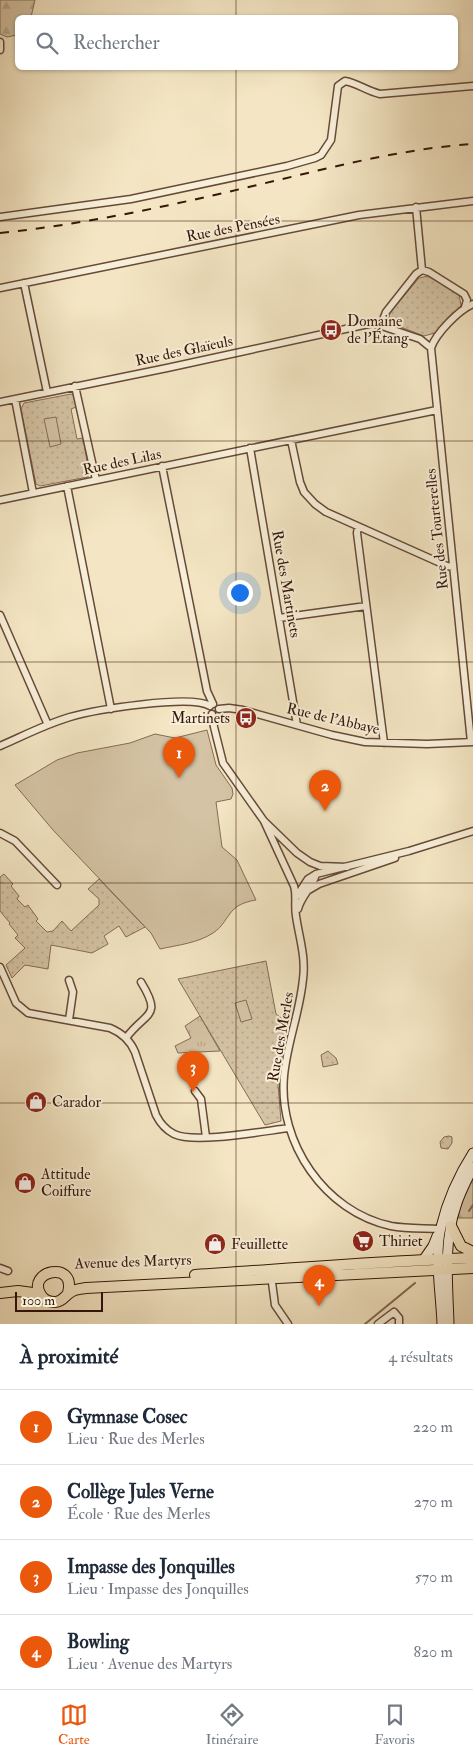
<!DOCTYPE html>
<html lang="fr">
<head>
<meta charset="utf-8">
<style>
  :root { --surface:#fff; --page:#f2f2f3; --text:#1f2937; --muted:#747a83; --line:#e0e1e3; --accent:#ea580c }
  body { margin:0; font-family:"IM FELL Double Pica",serif; background:var(--page); color:var(--text) }
  .scale { position:absolute; left:15px; bottom:12px; width:88px; box-sizing:border-box; padding-left:5px; border:2px solid #361609; border-top:0; font-size:14px; line-height:18px; white-space:nowrap; color:#361609; -webkit-text-stroke:4px #f8efd9; paint-order:stroke }
  .you { position:absolute; left:239px; top:592px; width:18px; height:18px; margin:-12px; border:4px solid #fff; border-radius:50%; background:#1a73e8; box-shadow:0 0 0 8px #1a73e833 }
  .badge { display:grid; place-items:center; width:32px; height:32px; border-radius:50%; background:var(--accent); color:#fff; font-size:16px; font-weight:700 }
  .pin { position:absolute; translate:-50% -41px; filter:drop-shadow(0 1px 2px #0008) }
  .pin::after { content:''; position:absolute; top:26px; width:18px; height:15px; background:inherit; clip-path:polygon(0 0,100% 0,50% 100%) }
  .list { margin:0; padding:0; list-style:none }
  h2 { display:flex; justify-content:space-between; align-items:center; height:65px; margin:0; padding:0 20px; font-size:21px }
  h2 small { font-size:16px; font-weight:400; color:var(--muted) }
  .list li { display:grid; grid-template-columns:32px 1fr auto; gap:15px; align-items:center; box-sizing:border-box; height:75px; padding:0 20px; border-top:1px solid var(--line) }
  .list b { display:block; font-size:19px; white-space:nowrap }
  .list p { margin:0; font-size:16px; white-space:nowrap; color:var(--muted) }
  .list em { font-size:16px; font-style:normal; color:var(--muted) }
  .icon { flex:none; width:28px; height:28px; fill:none; stroke:currentColor; stroke-width:2; stroke-linecap:round; stroke-linejoin:round }
  .map { position:relative; flex:none; width:473px; height:1324px; overflow:hidden }
  .search { position:absolute; background:var(--surface); box-shadow:0 1px 4px #0004; left:15px; right:15px; top:15px; height:55px; display:flex; align-items:center; gap:12px; box-sizing:border-box; padding:0 18px; border-radius:8px; color:var(--muted); font-size:19px }
  .sheet { height:365px; background:var(--surface) }
  nav { display:flex; justify-content:space-around; align-items:center; box-sizing:border-box; height:70px; border-top:1px solid var(--line); background:var(--surface); font-size:14px; color:var(--muted) }
  nav a { display:grid; justify-items:center; gap:2px }
  nav .on { color:var(--accent) }
  .map>svg:first-child { display:block }
</style>
</head>
<body>
<div class="map">
<svg width="473" height="1324" viewBox="0 0 473 1324">
  <defs>
    <pattern id="grass-tufts" width="24" height="20" patternUnits="userSpaceOnUse" patternTransform="scale(1.25)"><rect width="24" height="20" fill="#d4c3a4"/><path d="M3 7l-1-3M5 7V3M7 7l1-3M15 17l-1-3M17 17v-4M19 17l1-3" fill="none" stroke="#b7a78c"/></pattern>
    <pattern id="forest-firs" width="22" height="20" patternUnits="userSpaceOnUse" patternTransform="scale(1.25)"><rect width="22" height="20" fill="#d4c3a4"/><path d="M5 1l3.5 6h-7zM16 11l3.5 6h-7z" fill="#b7a78c"/></pattern>
    <pattern id="park-dots" width="8" height="8" patternUnits="userSpaceOnUse" patternTransform="scale(1.25)"><rect width="8" height="8" fill="#d4c3a4"/><path d="M2 2h.1M6 6h.1" fill="none" stroke="#b7a78c" stroke-width="1.8" stroke-linecap="round"/></pattern>
  </defs>
  <rect width="100%" height="100%" fill="#f4e6c4"/>
  <filter id="stains"><feTurbulence type="fractalNoise" baseFrequency=".004" numOctaves="4"/><feColorMatrix values="0 0 0 0 .2 0 0 0 0 .09 0 0 0 0 .02 0 0 0 .5 -.17"/></filter>
  <radialGradient id="worn" r=".72"><stop offset=".6" stop-color="#630" stop-opacity="0"/><stop offset="1" stop-color="#630" stop-opacity=".3"/></radialGradient>
  <!-- grass -->
  <path fill="url(#grass-tufts)" stroke="#856c56" d="M200,1016L220,1051L178,1053L175,1046L191,1038L185,1026Z"/>
  <!-- forest -->
  <path fill="url(#forest-firs)" stroke="#856c56" d="M0,0H35L31,17L18,18L17,35L7,37L0,34Z
    M473,1177V1218H458L461,1202Z"/>
  <!-- park -->
  <path fill="url(#park-dots)" stroke="#856c56" d="M428,276L459,294L461,306L435,333L424,336L390,323L389,314L419,278Z
    M71,394L74,396L76,407L71,409L77,439L83,438L89,473L88,477L40,486L36,484L21,409L24,403Z
    M4,874L13,884L11,886L19,896L17,899L25,907L28,905L38,919L36,921L47,932L53,931L62,921L71,931L99,905V899L88,889L99,879L145,927L126,937L119,926L104,936L108,944L92,953L51,945L48,969L25,965L12,978L6,965L25,948L15,938L18,935L9,924L10,923L0,911V877Z
    M266,961L276,1014L288,1023L281,1057L278,1084L281,1121L265,1125L178,979Z
    M328,1051L336,1058L338,1064L323,1067L321,1055Z
    M449,1136L452,1137V1143L448,1149L441,1148L440,1142L444,1137Z"/>
  <!-- pitch -->
  <path fill="#d4c3a4" stroke="#856c56" d="M56,417L61,444L50,447L44,419Z
    M207,730L216,765L232,788L233,794L231,799L216,802L222,847L237,860L256,900C249,901 239,904 234,909C226,917 223,927 213,933C198,943 178,945 160,949L151,933L53,830L15,785L57,760L77,753L130,743L155,734L175,738Z
    M246,1000L252,1019L241,1022L235,1003Z"/>
  <g fill="none" stroke-linecap="round" stroke-linejoin="round">
    <!-- stream -->
    <path stroke="#816853" stroke-width="2" d="M469,1211L473,1205
      M365,1324L415,1283"/>
    <!-- street casing -->
    <g stroke="#664a38" stroke-width="9">
      <path id="street" d="M0,42V50
        M416,207L422,270
        M0,217L131,199L287,166L315,158L321,155L331,140L338,86L345,81C357,83 367,91 380,94L473,86
        M24,283L47,392
        M0,288L359,215L473,201
        M388,327L384,317L386,312L416,274L422,270L429,272L464,294L467,300L465,307
        M75,386L96,480
        M15,399L33,493
        M0,402L167,368L373,323L420,339L431,348
        M291,440L300,482L304,492L315,504L326,512L447,566L453,567
        M250,448L297,725
        M162,466L207,691L213,704
        M67,486L111,709
        M0,500L437,410
        M358,527L357,533L384,743
        M0,615L48,725
        M279,618L366,606
        M219,709L229,708L243,710L332,735L365,742L427,744L473,742
        M212,714L214,727L223,763L264,821L297,853L310,862L320,866L347,867
        M471,742L431,348C436,333 459,310 473,304
        M0,746C23,736 46,724 70,717C94,710 191,694 210,706
        M264,821L294,886C297,896 294,905 296,916C299,937 306,957 303,979C300,1012 287,1043 284,1076C278,1143 325,1212 391,1226C407,1229 424,1228 440,1229
        M0,833L15,841L57,885
        M307,891L319,884L395,858
        M297,896L308,879L316,874L409,851L473,831
        M298,909C301,896 313,887 316,874
        M0,967L16,1003L28,1013L110,1028C122,1033 130,1040 135,1052L156,1115C160,1123 166,1130 174,1134C194,1144 264,1131 289,1128
        M69,980L73,992L69,1020
        M126,1038C146,1011 163,1018 141,982
        M195,1091L201,1099L206,1137
        M0,1268L8,1271
        M271,1275L275,1305L288,1324
        M378,1324L394,1312L399,1318V1324"/>
    </g>
    <!-- secondary casing -->
    <g stroke="#361609" stroke-width="11">
      <path id="secondary" d="M424,1259L433,1246L437,1236
        M442,1324C441,1294 434,1257 441,1227C447,1202 459,1175 473,1153
        M449,1324C448,1285 443,1243 456,1206C460,1192 467,1180 473,1167"/>
    </g>
    <!-- primary casing -->
    <g stroke="#361609" stroke-width="12">
      <path id="primary" d="M451,1226L461,1246L473,1252
        M195,1275C287,1269 380,1261 473,1258
        M0,1293L18,1291L40,1294
        M68,1293C77,1259 25,1271 41,1295C44,1300 50,1302 55,1302C63,1302 65,1295 71,1292C75,1289 81,1289 86,1288L473,1268"/>
    </g>
    <!-- street -->
    <use href="#street" stroke="#f8efd9" stroke-width="6"/>
    <!-- secondary -->
    <use href="#secondary" stroke="#f8efd9" stroke-width="9"/>
    <!-- primary -->
    <use href="#primary" stroke="#f4e6c4" stroke-width="10"/>
    <!-- rail -->
    <path stroke="#361609" stroke-width="2" stroke-dasharray="9 9" stroke-linecap="butt" d="M0,233C86,224 169,206 253,186C326,169 398,149 473,144"/>
  </g>
  <!-- grid -->
  <path fill="none" stroke="#361609" stroke-width="1" stroke-opacity="0.55" d="M236,0V18M236,68V1324M0,221H473M0,441H473M0,662H473M0,883H473M0,1103H473"/>
  <!-- icons -->
  <defs>
    <g id="bus-disc" transform="scale(1.125)"><circle r="9.5" fill="#8f2418" stroke="#f8efd9"/><path d="M-5-6H5V4H4V6H2V4H-2V6H-4V4H-5ZM-3.5-4V0h7V-4ZM-3.5 1.2v1.5H-2V1.2ZM2 1.2v1.5H3.5V1.2Z" fill="#fff"/></g>
    <g id="shop-disc" transform="scale(1.125)"><circle r="9.5" fill="#8f2418" stroke="#f8efd9"/><path d="M-5-2.5h2.3a2.7 3.5 0 0 1 5.4 0H5L5.5 6h-11ZM-1.5-2.5h3a1.5 2.3 0 0 0-3 0Z" fill="#fff"/></g>
    <g id="supermarket-disc" transform="scale(1.125)"><circle r="9.5" fill="#8f2418" stroke="#f8efd9"/><path d="M-6-5.5h2.5l.6 2H6L4.5 2H-2.5L-4.4-4H-6ZM-1.5 3.2a1.3 1.3 0 1 0 .1 0ZM3 3.2a1.3 1.3 0 1 0 .1 0Z" fill="#fff"/></g>
  </defs>
  <g fill-rule="evenodd">
    <use href="#bus-disc" x="331" y="330"/>
    <use href="#bus-disc" x="246" y="718"/>
    <use href="#shop-disc" x="36" y="1102"/>
    <use href="#shop-disc" x="25" y="1183"/>
    <use href="#supermarket-disc" x="363" y="1241"/>
    <use href="#shop-disc" x="215" y="1244"/>
  </g>
  <g text-anchor="middle" dominant-baseline="central" stroke-width="4" stroke-linejoin="round" paint-order="stroke">
    <!-- street labels -->
    <g font-size="15" fill="#361609" stroke="#f8efd9">
      <text transform="translate(233 228) rotate(-11)">Rue des Pensées</text>
      <text transform="translate(184 351) rotate(-12)">Rue des Glaïeuls</text>
      <text transform="translate(122 462) rotate(-12)">Rue des Lilas</text>
      <text transform="translate(437 529) rotate(-96)">Rue des Tourterelles</text>
      <text transform="translate(286 584) rotate(80)">Rue des Martinets</text>
      <text transform="translate(333 719) rotate(13)">Rue de l'Abbaye</text>
      <text transform="translate(281 1037) rotate(-80)">Rue des Merles</text>
      <text transform="translate(133 1262) rotate(-2)">Avenue des Martyrs</text>
    </g>
    <!-- poi labels -->
    <g font-size="15" fill="#361609" stroke="#f8efd9" text-anchor="start">
      <text x="347" y="321">Domaine<tspan x="347" dy="17">de l'Étang</tspan></text>
      <text x="230" y="718" text-anchor="end">Martinets</text>
      <text x="52" y="1102">Carador</text>
      <text x="41" y="1174">Attitude<tspan x="41" dy="17">Coiffure</tspan></text>
      <text x="379" y="1241">Thiriet</text>
      <text x="231" y="1244">Feuillette</text>
    </g>
  </g>
  <rect width="100%" height="100%" filter="url(#stains)"/>
  <rect width="100%" height="100%" fill="url(#worn)"/>
</svg>
<div class="scale">100 m</div>
<div class="you"></div>
<div class="pin badge" style="left:179px;top:778px">1</div>
<div class="pin badge" style="left:325px;top:811px">2</div>
<div class="pin badge" style="left:193px;top:1092px">3</div>
<div class="pin badge" style="left:319px;top:1306px">4</div>
<div class="search"><svg class="icon" aria-label="search" viewBox="0 0 24 24"><circle cx="10" cy="10" r="6"/><path d="M15 15l6 6"/></svg>Rechercher</div>
</div>
<section class="sheet">
<h2>À proximité<small>4 résultats</small></h2>
<ul class="list">
<li><span class="badge">1</span><div><b>Gymnase Cosec</b><p>Lieu · Rue des Merles</p></div><em>220 m</em></li>
<li><span class="badge">2</span><div><b>Collège Jules Verne</b><p>École · Rue des Merles</p></div><em>270 m</em></li>
<li><span class="badge">3</span><div><b>Impasse des Jonquilles</b><p>Lieu · Impasse des Jonquilles</p></div><em>570 m</em></li>
<li><span class="badge">4</span><div><b>Bowling</b><p>Lieu · Avenue des Martyrs</p></div><em>820 m</em></li>
</ul>
</section>
<nav>
<a class="on"><svg class="icon" aria-label="map" viewBox="0 0 24 24"><path d="M3 6l6-2 6 2 6-2v14l-6 2-6-2-6 2zM9 4v14M15 6v14"/></svg>Carte</a>
<a><svg class="icon" aria-label="directions" viewBox="0 0 24 24"><path d="M12 3l9 9-9 9-9-9zM9 14v-3h6M13 9l2 2-2 2"/></svg>Itinéraire</a>
<a><svg class="icon" aria-label="saved" viewBox="0 0 24 24"><path d="M7 4h10v16l-5-4-5 4z"/></svg>Favoris</a>
</nav>
</body>
</html>
